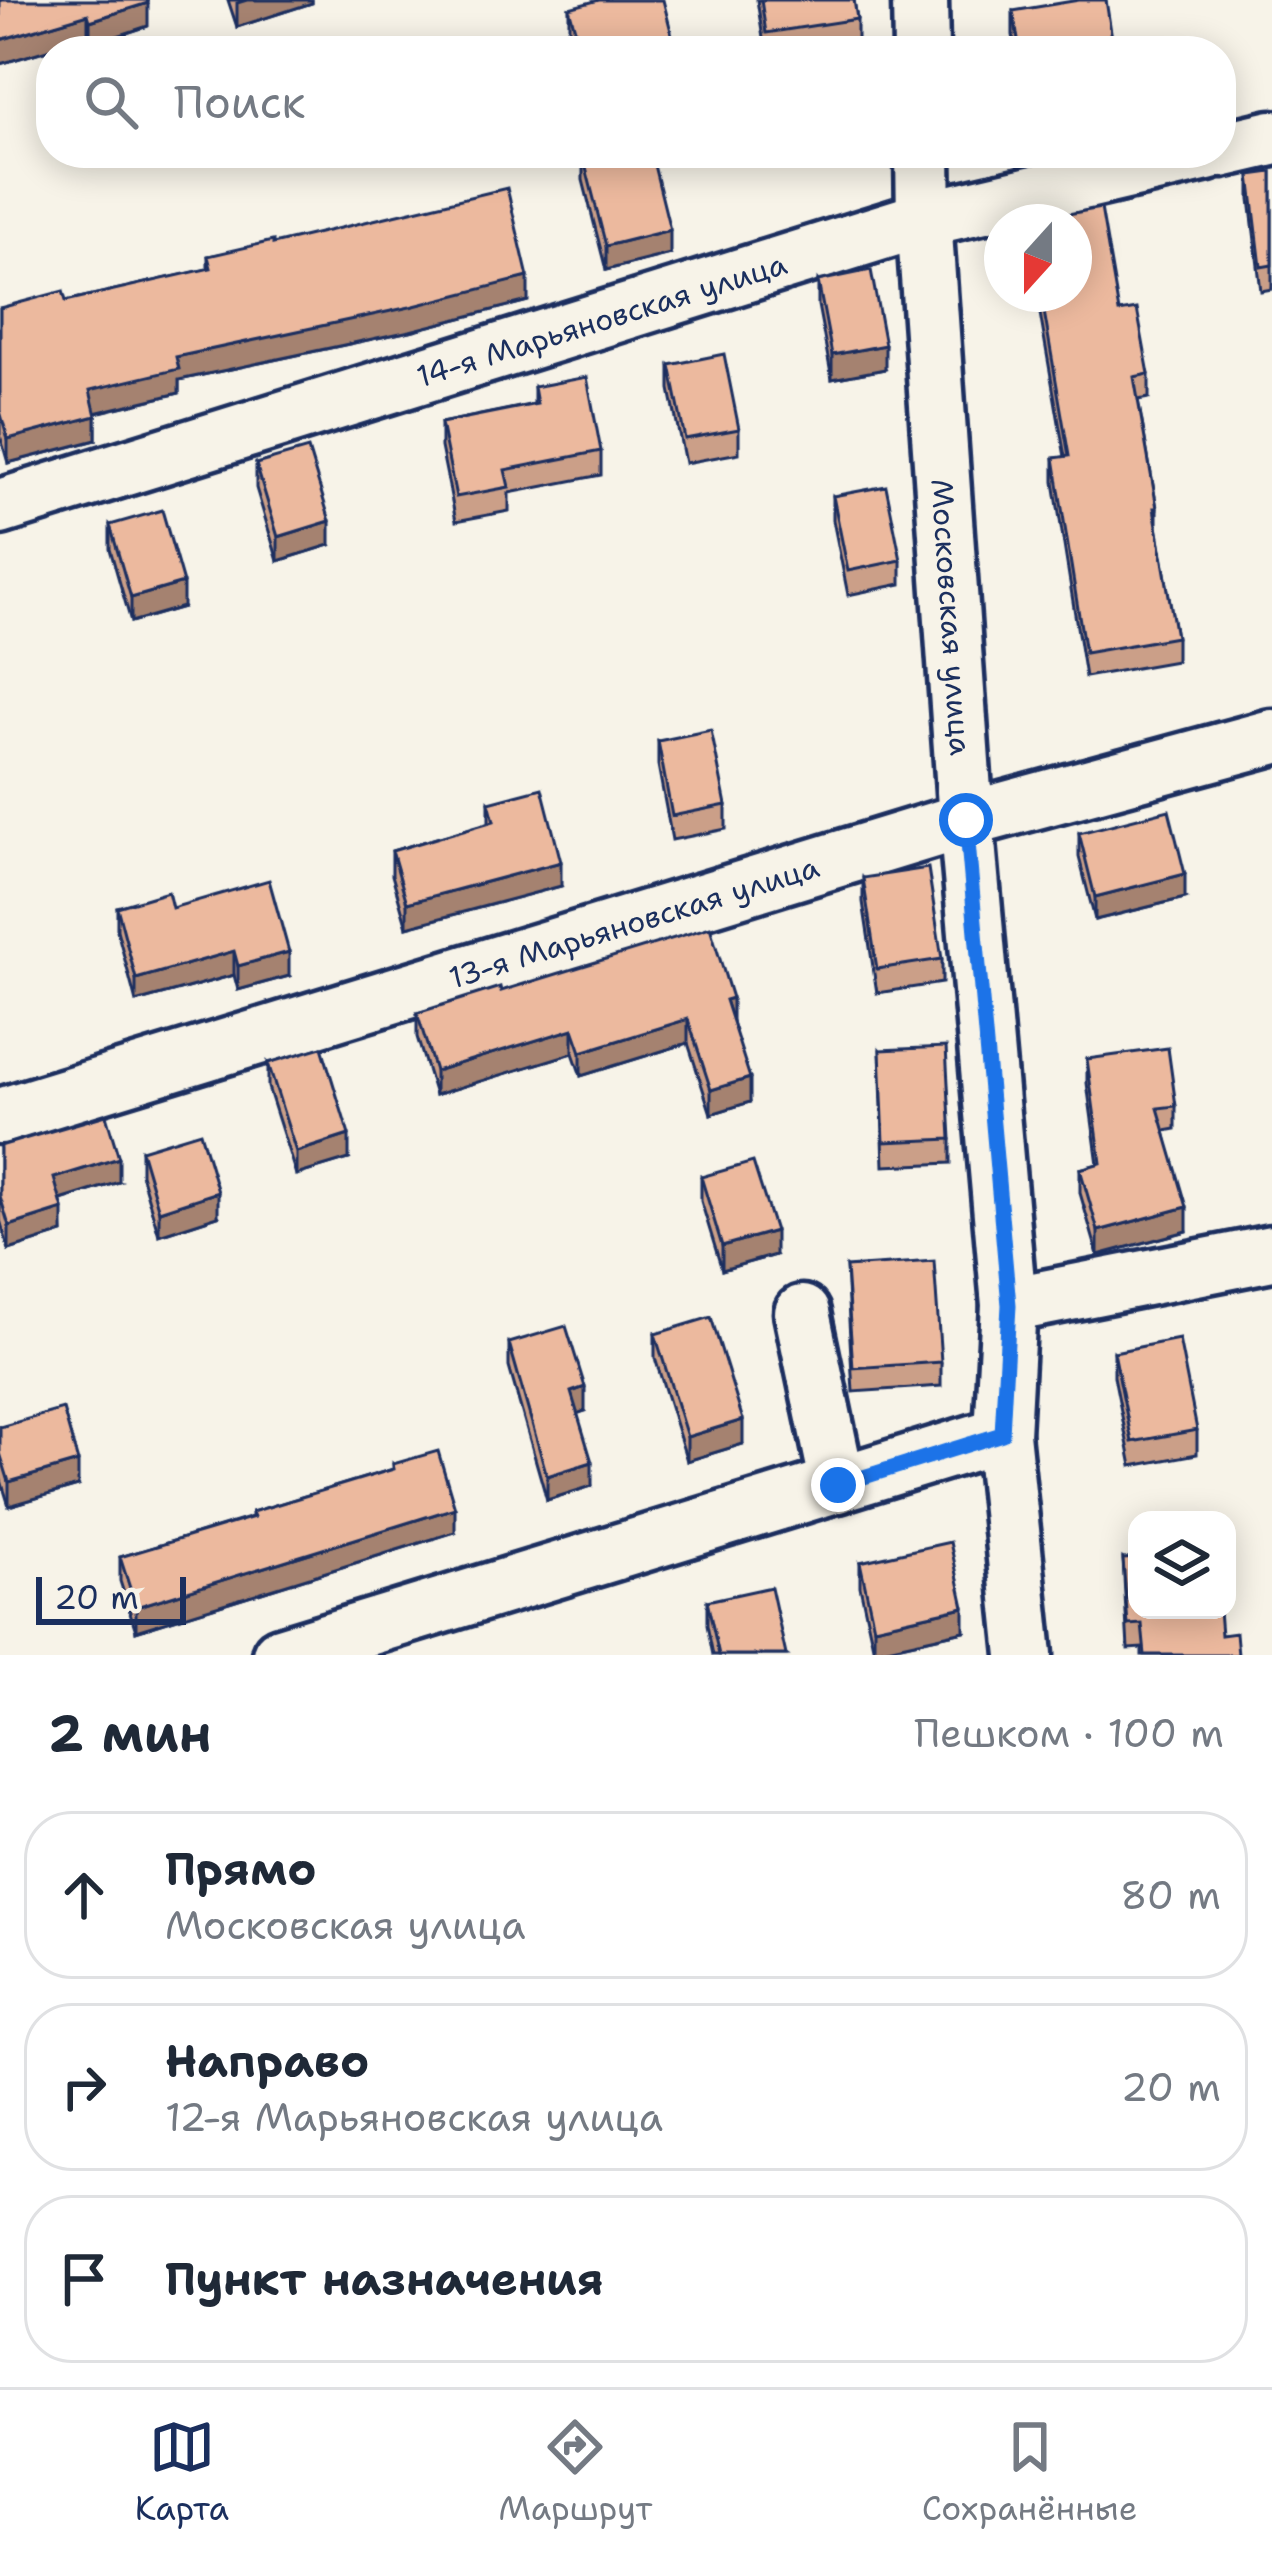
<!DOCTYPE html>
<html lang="ru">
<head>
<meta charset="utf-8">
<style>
  :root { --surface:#fff; --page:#f2f2f3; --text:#1f2937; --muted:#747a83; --line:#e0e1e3; --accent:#1b2f5e }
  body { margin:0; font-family:"Shantell Sans",sans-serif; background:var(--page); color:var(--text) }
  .controls { position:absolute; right:36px; bottom:36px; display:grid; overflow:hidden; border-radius:24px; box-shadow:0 6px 30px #0003 }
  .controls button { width:108px; height:108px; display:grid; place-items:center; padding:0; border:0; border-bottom:3px solid var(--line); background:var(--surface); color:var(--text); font:60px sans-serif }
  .compass { position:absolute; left:984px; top:204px; width:108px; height:108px; border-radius:50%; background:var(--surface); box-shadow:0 6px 30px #0003; rotate:201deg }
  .scale { position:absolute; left:36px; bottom:30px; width:150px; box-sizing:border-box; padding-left:12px; border:6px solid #1b2f5e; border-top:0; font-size:33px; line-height:42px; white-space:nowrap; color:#1b2f5e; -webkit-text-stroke:9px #f7f3e8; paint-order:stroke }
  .stop { position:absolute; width:36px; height:36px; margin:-27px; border:9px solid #1a73e8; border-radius:50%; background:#fff }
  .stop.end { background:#1a73e8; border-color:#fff; box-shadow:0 3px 12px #0008 }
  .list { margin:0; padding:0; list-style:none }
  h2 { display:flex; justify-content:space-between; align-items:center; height:156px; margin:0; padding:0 48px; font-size:51px }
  h2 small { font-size:39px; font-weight:400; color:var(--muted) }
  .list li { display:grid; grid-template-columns:78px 1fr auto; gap:36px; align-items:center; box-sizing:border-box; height:168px; margin:0 24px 24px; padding:0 24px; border:3px solid var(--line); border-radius:48px }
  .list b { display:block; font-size:45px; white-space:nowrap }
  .list p { margin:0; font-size:39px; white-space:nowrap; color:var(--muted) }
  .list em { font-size:39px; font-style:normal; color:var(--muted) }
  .icon { flex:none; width:66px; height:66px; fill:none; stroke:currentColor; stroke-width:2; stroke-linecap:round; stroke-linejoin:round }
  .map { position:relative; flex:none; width:1272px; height:1655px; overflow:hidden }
  .search { position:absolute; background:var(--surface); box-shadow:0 6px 30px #0003; left:36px; right:36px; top:36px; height:132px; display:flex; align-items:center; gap:30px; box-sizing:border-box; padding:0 42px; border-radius:48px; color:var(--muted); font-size:45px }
  .sheet { height:732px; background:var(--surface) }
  nav { display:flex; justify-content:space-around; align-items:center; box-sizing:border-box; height:168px; border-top:3px solid var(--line); background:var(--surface); font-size:33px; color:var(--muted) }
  nav a { display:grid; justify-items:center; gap:6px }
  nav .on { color:var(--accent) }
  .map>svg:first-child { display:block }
</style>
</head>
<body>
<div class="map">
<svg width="1272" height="1655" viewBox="0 0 1272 1655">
  <rect width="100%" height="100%" fill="#f7f3e8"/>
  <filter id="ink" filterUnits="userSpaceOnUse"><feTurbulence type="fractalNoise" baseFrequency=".00833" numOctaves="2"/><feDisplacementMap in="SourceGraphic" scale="24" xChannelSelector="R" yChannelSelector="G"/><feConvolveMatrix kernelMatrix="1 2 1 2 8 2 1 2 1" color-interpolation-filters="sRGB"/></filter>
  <g filter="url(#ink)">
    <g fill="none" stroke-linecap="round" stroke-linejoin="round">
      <!-- minor casing -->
      <g stroke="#1b2f5e" stroke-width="63">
        <g id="minor">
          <path d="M920,0L921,51"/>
          <path d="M1221,150L1272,138"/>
          <path id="s1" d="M923,153L924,219L966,820L1009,1305L1002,1434L1025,1655"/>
          <path id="s2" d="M0,507L924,219L1207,153"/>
          <path id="s3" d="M0,1116L966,820L1272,737"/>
          <path d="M1009,1305L1272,1253"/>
          <path d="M802,1313L838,1485"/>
          <path d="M280,1655L1002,1434"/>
        </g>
      </g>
      <!-- minor -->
      <use href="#minor" stroke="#f7f3e8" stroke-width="54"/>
    </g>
    <!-- wall -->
    <path fill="#cb9f88" stroke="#1b2f5e" stroke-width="3" d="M0,0L148,26L90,45L88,38L0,64Z
      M228,0H312V3L237,27Z
      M757,0H854L857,19V43L805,51H765Z
      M569,8L675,51H574L569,32Z
      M1013,11L1114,51H1016L1013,35Z
      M583,156L670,254L606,270L583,180Z
      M1272,172V289L1261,291L1250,199V175Z
      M273,244L528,301L410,331L179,380V393L96,413V440L8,463L0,435V308L66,301L208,269V256Z
      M818,281L885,369L832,379L818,305Z
      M1030,294H1074L1119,312L1149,374V398L1138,400L1157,508V527L1176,637V661L1085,677L1054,482V458L1065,457L1038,302L1032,303Z
      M670,365L739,429V453L685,463L670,389Z
      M534,387L601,451V475L509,493V511L456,521L441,447V423L534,404Z
      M256,464L330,545L278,561L256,488Z
      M833,496L901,560V584L848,595L833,520Z
      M110,525L183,607L131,622L110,549Z
      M658,741L726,805V829L672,840L658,765Z
      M489,802L561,886L407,927L392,875V851L489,823Z
      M1079,833L1185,898L1095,920L1079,857Z
      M863,878L942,959V983L877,993L863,902Z
      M117,907L172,908L289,976L238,990L234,975L136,1002L117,930Z
      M501,991L732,1021L750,1102L711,1114L688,1043L581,1076L573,1053L435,1095L417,1037V1013Z
      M880,1050L951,1139V1163L884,1166Z
      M1087,1059L1176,1106V1129L1165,1131L1187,1231L1098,1255L1080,1193V1169L1098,1164L1087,1083Z
      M268,1063L349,1159L296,1175L268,1087Z
      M0,1146L119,1182L61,1200L63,1233L9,1250L0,1220Z
      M141,1150L218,1216L159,1235L141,1174Z
      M701,1177L775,1255L722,1270L701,1201Z
      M846,1267L941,1362V1386L853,1392Z
      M655,1334L743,1444L687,1461L655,1358Z
      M509,1343L585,1411L577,1413L592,1486L547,1500L509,1367Z
      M1114,1352L1197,1430V1454L1132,1466L1114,1376Z
      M0,1427L78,1486L9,1506L0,1477Z
      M393,1464L455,1532L136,1631L120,1581V1557L252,1517V1512L393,1469Z
      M1123,1559L1221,1635L1238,1655H1142V1648L1128,1649Z
      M860,1562L964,1631L874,1651L860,1586Z
      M707,1601L786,1655H713L707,1625Z"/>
    <!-- shaded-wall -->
    <path fill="#a5826f" stroke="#1b2f5e" stroke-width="3" d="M247,0H312V3L237,27V3Z
      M148,3V26L90,45V21Z
      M88,14V38L0,64V40Z
      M670,230V254L606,270V246Z
      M528,277V301L410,331L179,380V393L90,414V390L176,357Z
      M885,345V369L832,379V355Z
      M96,416V440L8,463V439Z
      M330,521V545L278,561V537Z
      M183,583V607L131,622V598Z
      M561,862V886L407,927V903Z
      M1185,874V898L1095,920V897Z
      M234,951V975L136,1002V979Z
      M289,952V976L238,990V966Z
      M732,998V1022L725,1000Z
      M688,1019V1043L581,1076V1052Z
      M573,1029V1053L435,1095V1071Z
      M750,1078V1102L711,1114V1090Z
      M349,1135V1159L296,1175V1152Z
      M119,1158V1182L54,1202V1178Z
      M218,1192V1216L159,1235V1211Z
      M1187,1207V1231L1098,1255V1231Z
      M63,1209V1233L9,1250V1226Z
      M775,1231V1255L722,1270V1246Z
      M585,1387V1411L571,1416V1392Z
      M743,1420V1444L687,1461V1437Z
      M78,1462V1486L9,1506V1482Z
      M592,1462V1486L547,1500V1476Z
      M455,1508V1532L136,1631V1607Z
      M964,1607V1631L874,1651V1627Z"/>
    <!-- building -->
    <path fill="#ecb99e" stroke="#1b2f5e" stroke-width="3" d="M0,0H147L148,3L90,21L88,14L0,40Z
      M599,0H663L675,47L662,51H581L569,8Z
      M761,0H854L857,19L766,33Z
      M1079,0H1106L1114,51H1020L1013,11Z
      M596,153H651L670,230L606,246L583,156Z
      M1272,172V265L1261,267L1250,175Z
      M507,188L528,277L410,307L176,357L179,369L90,390L96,416L8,439L0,411V308L63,291L66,301L211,268L208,256L273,241V244Z
      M1101,208L1119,312L1137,309L1149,374L1134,377L1157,508H1154L1176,637L1085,653L1054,458L1069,456L1041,294H1074V222H1024Z
      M871,270L885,345L832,355L818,281Z
      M724,354L739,429L685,439L670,365Z
      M587,377L601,451L505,470L509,487L456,497L441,423L537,404L534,387Z
      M308,449L330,521L278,537L256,464Z
      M886,486L901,560L848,571L833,496Z
      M162,510L183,583L131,598L110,525Z
      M711,730L726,805L672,816L658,741Z
      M542,788L561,862L407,903L392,851L494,821L489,802Z
      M1169,810L1185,874L1095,897L1079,833Z
      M928,868L942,959L877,969L863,878Z
      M269,880L289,952L238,966L234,951L136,979L117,907L168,892L172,908Z
      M710,927L732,998L725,1000L750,1078L711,1090L688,1019L581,1052L573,1029L435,1071L417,1013L500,987L501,991Z
      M322,1047L349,1135L296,1152L268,1063Z
      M946,1047L951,1139L884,1142L880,1050Z
      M1168,1048L1176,1106L1158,1108L1187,1207L1098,1231L1080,1169L1101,1163L1087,1059Z
      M106,1115L119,1158L54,1178L63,1209L9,1226L0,1196V1146Z
      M200,1132L218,1192L159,1211L141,1150Z
      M753,1162L775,1231L722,1246L701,1177Z
      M934,1261L941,1362L853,1368L846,1267Z
      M711,1317L743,1420L687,1437L655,1334Z
      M566,1326L585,1387L571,1392L592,1462L547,1476L509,1343Z
      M1179,1339L1197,1430L1132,1442L1114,1352Z
      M63,1409L78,1462L9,1482L0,1453V1427Z
      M438,1451L455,1508L136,1607L120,1557L254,1517L252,1512L394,1469L393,1464Z
      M950,1542L964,1607L874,1627L860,1562Z
      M1137,1558V1610H1219L1221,1635L1236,1633L1238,1655H1145L1142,1624L1128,1625L1123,1559Z
      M771,1587L786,1655H719L707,1601Z"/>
  </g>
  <g fill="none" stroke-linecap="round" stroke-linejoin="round" filter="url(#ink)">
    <!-- route -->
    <path stroke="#1a73e8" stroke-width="15" d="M838,1485L1002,1434L1009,1305L966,820"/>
  </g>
  <g text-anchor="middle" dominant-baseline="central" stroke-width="10" stroke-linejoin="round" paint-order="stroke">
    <!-- street labels -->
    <g font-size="30" fill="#1b2f5e" stroke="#f7f3e8">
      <text stroke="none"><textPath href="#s2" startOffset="630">14-я Марьяновская улица</textPath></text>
      <text stroke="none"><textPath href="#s1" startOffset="465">Московская улица</textPath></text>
      <text stroke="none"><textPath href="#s3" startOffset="663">13-я Марьяновская улица</textPath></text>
    </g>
  </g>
</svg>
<div class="controls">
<button><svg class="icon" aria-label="layers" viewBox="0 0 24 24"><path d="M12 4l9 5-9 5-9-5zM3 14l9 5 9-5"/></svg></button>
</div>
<svg class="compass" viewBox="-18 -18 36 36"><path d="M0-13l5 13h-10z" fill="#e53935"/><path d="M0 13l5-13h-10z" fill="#747a83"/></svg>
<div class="scale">20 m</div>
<div class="stop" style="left:966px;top:820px"></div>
<div class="stop end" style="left:838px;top:1485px"></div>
<div class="search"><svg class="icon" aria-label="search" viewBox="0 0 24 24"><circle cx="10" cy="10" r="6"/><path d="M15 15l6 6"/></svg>Поиск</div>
</div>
<section class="sheet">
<h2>2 мин<small>Пешком · 100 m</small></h2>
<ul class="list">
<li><svg class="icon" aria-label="ahead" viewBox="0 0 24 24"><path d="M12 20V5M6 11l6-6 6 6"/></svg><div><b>Прямо</b><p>Московская улица</p></div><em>80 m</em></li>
<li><svg class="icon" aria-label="right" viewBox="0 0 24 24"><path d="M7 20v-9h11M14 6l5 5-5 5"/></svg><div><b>Направо</b><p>12-я Марьяновская улица</p></div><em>20 m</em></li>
<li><svg class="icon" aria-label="arrive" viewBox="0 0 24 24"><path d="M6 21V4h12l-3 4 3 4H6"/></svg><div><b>Пункт назначения</b></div></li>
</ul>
</section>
<nav>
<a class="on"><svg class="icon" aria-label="map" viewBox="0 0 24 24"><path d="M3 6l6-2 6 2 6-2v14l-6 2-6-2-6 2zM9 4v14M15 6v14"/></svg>Карта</a>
<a><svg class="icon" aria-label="directions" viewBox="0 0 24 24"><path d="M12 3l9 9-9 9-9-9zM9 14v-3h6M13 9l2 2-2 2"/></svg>Маршрут</a>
<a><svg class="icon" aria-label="saved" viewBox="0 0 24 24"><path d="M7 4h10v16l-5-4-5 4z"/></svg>Сохранённые</a>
</nav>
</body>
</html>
